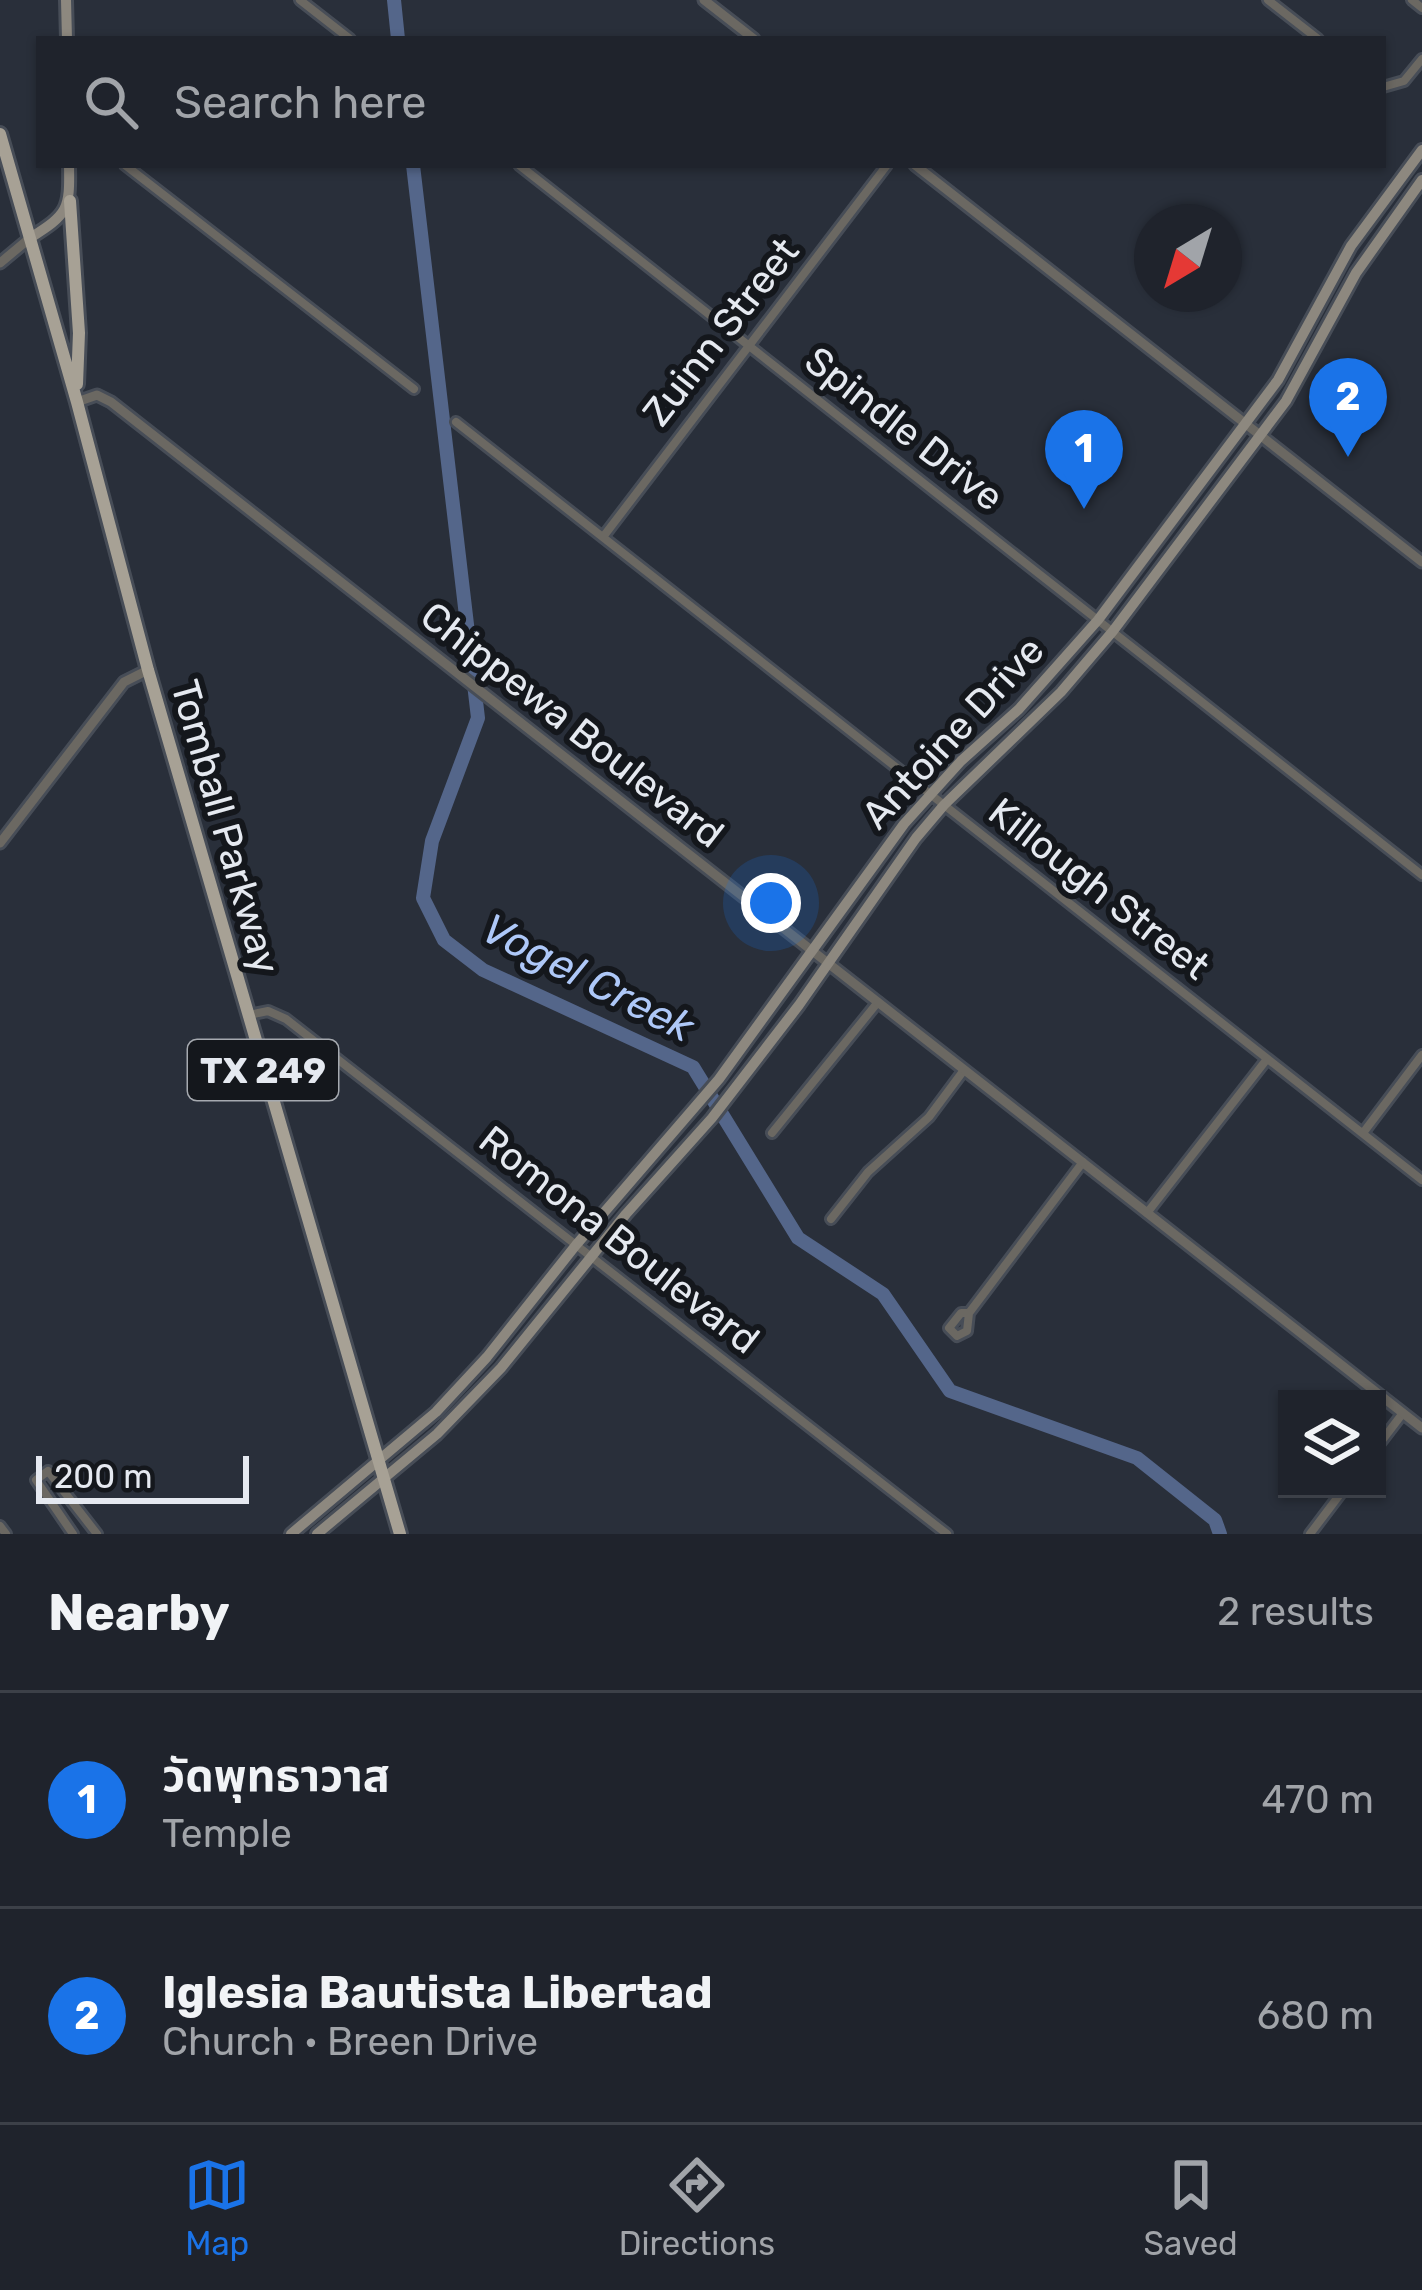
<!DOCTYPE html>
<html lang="en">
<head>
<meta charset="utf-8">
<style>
  :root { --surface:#1f232c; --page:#272b34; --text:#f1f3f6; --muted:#a1a4a9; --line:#3c4048; --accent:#1a73e8 }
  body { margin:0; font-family:Rubik,"Noto Sans Thai",sans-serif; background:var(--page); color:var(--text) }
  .controls { position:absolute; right:36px; bottom:36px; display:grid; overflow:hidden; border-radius:0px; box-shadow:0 3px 9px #0004 }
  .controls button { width:108px; height:108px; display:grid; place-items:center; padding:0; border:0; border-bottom:3px solid var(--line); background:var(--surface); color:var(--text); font:60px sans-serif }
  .compass { position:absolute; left:1134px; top:204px; width:108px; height:108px; border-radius:50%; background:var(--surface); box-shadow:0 3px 9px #0004; rotate:218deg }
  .scale { position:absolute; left:36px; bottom:30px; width:213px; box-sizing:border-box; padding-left:12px; border:6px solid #e5e9f0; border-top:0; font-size:33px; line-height:42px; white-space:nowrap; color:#e5e9f0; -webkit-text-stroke:9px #14171c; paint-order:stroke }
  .you { position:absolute; left:771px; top:903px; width:42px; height:42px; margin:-30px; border:9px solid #fff; border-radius:50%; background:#1a73e8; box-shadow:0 0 0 18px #1a73e833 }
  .badge { display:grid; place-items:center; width:78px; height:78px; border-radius:50%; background:var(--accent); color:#fff; font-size:39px; font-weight:700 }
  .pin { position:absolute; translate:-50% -99px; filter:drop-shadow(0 3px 6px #0008) }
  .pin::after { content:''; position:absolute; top:63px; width:42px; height:36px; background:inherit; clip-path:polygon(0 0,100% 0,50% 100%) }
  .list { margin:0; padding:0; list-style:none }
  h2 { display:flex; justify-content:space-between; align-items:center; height:156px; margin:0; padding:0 48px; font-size:51px }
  h2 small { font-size:39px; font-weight:400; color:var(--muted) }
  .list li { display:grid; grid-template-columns:78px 1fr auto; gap:36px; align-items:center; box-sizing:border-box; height:216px; padding:0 48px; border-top:3px solid var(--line) }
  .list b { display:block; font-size:45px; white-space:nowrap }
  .list p { margin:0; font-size:39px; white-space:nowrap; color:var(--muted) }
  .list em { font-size:39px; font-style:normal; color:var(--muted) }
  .icon { flex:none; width:66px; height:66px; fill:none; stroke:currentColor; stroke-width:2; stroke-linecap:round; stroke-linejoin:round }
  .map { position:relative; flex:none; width:1422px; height:1534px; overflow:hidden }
  .search { position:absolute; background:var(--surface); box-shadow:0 3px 9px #0004; left:36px; right:36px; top:36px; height:132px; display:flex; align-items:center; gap:30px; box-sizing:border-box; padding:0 42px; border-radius:0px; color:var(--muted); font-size:45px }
  .sheet { height:588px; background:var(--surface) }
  nav { display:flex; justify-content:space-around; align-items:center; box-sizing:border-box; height:168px; border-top:3px solid var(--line); background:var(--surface); font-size:33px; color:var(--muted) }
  nav a { display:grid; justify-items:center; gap:6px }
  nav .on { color:var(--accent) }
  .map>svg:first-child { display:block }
</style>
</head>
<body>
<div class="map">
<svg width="1422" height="1534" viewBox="0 0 1422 1534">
  <rect width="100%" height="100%" fill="#292f3a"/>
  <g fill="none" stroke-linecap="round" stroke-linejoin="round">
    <!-- river -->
    <path stroke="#54668a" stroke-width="14" d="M394,0L398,39
      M413,165L478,718L432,841L423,898L444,940L483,970L693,1067L798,1238L883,1294L950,1391L1137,1458L1215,1520L1220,1534"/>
    <!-- minor casing -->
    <g stroke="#474d57" stroke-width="14">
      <path id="minor" d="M300,0L350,39
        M1268,0L1318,39
        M1412,0L1422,8
        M1383,87L1404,81L1422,59
        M125,165L414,389
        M519,165L1422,875
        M456,422L1422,1180
        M603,537L887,165
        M249,1015L268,1011L286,1019L947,1534
        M772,1133L878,1002
        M1363,1133L1422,1055
        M1147,1213L1267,1059
        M831,1219L868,1172L929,1117L964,1070
        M969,1313H961L949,1328L957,1336L967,1331L969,1313L1083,1162
        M1377,1447L1403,1413
        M0,1526L6,1534
        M73,1534L36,1480L48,1471L97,1534
        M1310,1534L1344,1489"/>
    </g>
    <!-- tertiary casing -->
    <g stroke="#474d57" stroke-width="15">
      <path id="tertiary" d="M704,0L754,39
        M915,165L1422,562
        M0,263L30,238
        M77,402L97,395L111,402L1422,1428
        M0,843L124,682L148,670"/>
    </g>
    <!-- secondary casing -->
    <g stroke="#474d57" stroke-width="16">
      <path id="secondary" d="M66,0L67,39
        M30,238C68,214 70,210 69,165
        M291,1534L436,1412L487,1357L576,1245L719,1079L904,824L961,761L1019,709L1098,620L1278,380L1351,246L1422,150
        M317,1534L437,1434L501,1368L626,1214L712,1118L799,1005L916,838L944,805L1061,692L1113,631L1286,401L1356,273L1422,180"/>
    </g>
    <!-- primary casing -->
    <g stroke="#474d57" stroke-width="18">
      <path id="primary" d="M0,134L77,402L148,670L400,1534
        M70,201L79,333L77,384"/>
    </g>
    <!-- minor -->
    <use href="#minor" stroke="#6b6862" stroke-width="8"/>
    <!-- tertiary -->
    <use href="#tertiary" stroke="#6b6862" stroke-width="9"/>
    <!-- secondary -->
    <use href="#secondary" stroke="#8d887f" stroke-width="10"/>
    <!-- primary -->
    <use href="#primary" stroke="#a7a195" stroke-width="12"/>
  </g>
  <g text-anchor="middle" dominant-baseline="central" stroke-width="12" stroke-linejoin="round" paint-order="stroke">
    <!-- shield labels -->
    <rect fill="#14171c" stroke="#a6aab0" stroke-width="3" x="188" y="1040" width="150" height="60" rx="9"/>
    <g font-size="36" font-weight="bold" fill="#e5e9f0">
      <text x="263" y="1070">TX 249</text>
    </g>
    <!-- street labels -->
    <g font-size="39" fill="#e5e9f0" stroke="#14171c">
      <text transform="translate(721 332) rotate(-52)">Zuinn Street</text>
      <text transform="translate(904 429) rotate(38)">Spindle Drive</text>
      <text transform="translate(572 725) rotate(38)">Chippewa Boulevard</text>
      <text transform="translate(953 733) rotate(-47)">Antoine Drive</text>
      <text transform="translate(225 827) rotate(74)">Tomball Parkway</text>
      <text transform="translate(1099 889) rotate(38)">Killough Street</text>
      <text transform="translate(619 1240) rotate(38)">Romona Boulevard</text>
    </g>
    <!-- water labels -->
    <g font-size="42" font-style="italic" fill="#aec8f8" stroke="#14171c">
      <text transform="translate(588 978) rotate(27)">Vogel Creek</text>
    </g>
  </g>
</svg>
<div class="controls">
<button><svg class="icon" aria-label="layers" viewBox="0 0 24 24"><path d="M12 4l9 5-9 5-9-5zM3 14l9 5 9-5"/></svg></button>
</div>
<svg class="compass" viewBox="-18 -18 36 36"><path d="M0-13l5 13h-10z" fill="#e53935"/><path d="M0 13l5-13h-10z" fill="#a1a4a9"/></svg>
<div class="scale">200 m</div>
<div class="you"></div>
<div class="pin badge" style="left:1084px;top:509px">1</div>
<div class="pin badge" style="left:1348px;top:457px">2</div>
<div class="search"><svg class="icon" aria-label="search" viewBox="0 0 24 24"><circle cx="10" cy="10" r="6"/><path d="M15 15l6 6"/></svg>Search here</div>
</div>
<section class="sheet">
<h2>Nearby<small>2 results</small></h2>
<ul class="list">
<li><span class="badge">1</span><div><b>วัดพุทธาวาส</b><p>Temple</p></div><em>470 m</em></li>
<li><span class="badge">2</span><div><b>Iglesia Bautista Libertad</b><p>Church · Breen Drive</p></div><em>680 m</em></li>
</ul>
</section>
<nav>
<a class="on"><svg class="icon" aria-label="map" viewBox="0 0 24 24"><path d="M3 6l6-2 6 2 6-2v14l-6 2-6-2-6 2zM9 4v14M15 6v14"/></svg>Map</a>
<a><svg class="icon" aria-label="directions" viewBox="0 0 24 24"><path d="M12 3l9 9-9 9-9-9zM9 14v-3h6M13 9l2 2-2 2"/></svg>Directions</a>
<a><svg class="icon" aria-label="saved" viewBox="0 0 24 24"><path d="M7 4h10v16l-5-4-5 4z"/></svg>Saved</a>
</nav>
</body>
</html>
